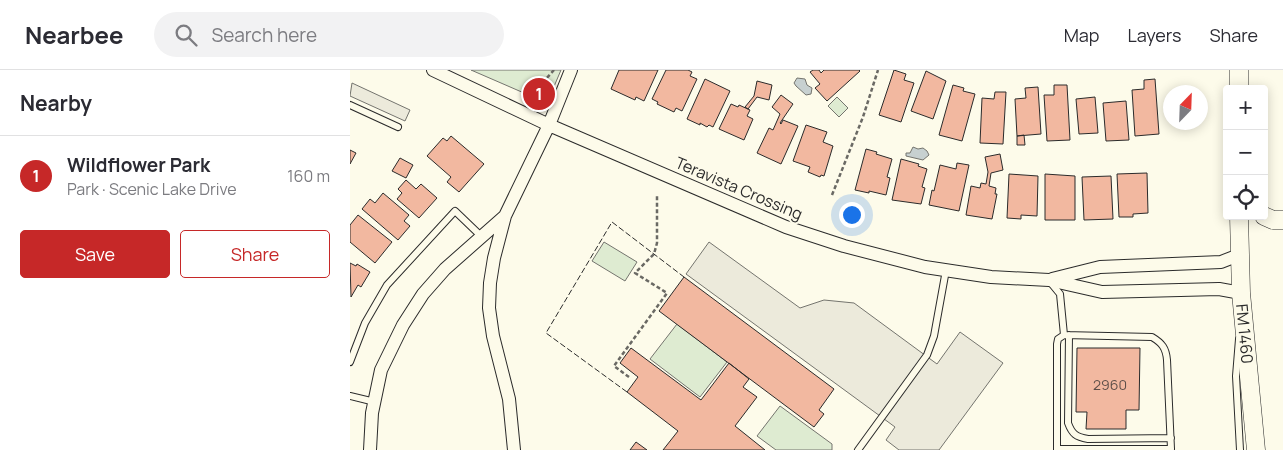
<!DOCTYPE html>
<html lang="en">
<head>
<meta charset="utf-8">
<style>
  :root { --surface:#fff; --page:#f2f2f3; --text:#2b2b33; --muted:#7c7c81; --line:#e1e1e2; --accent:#c62828 }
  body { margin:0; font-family:Manrope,sans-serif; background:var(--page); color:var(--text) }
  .controls { position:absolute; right:15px; top:15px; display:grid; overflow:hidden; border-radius:5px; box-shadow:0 2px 12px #0003 }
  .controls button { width:45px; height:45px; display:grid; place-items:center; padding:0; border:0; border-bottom:1px solid var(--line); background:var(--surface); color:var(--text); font:25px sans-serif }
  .compass { position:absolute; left:813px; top:15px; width:45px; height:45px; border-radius:50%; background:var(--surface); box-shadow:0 2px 12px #0003; rotate:23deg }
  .you { position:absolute; left:501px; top:144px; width:18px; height:18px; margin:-12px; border:4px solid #fff; border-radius:50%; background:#1a73e8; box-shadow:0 0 0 8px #1a73e833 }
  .badge { display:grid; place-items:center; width:32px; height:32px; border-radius:50%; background:var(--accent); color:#fff; font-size:16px; font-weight:700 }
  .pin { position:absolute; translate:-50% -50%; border:2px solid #fff; box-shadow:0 1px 5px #0006 }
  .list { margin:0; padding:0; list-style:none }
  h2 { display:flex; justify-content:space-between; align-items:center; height:65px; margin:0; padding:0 20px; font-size:21px }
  h2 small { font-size:16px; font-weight:400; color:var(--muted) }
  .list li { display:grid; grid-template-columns:32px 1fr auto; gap:15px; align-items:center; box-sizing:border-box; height:80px; padding:0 20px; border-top:1px solid var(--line) }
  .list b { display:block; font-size:19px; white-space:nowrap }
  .list p { margin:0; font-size:16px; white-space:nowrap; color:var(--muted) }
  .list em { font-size:16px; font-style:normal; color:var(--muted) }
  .actions { display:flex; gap:10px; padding:15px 20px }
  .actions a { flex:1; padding:11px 0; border:1px solid var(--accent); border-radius:5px; text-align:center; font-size:18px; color:var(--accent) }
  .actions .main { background:var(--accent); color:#fff }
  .icon { flex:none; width:28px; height:28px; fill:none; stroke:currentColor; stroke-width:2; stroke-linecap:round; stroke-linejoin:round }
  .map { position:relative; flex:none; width:933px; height:380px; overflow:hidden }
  header { display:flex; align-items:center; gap:30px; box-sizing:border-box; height:70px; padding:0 25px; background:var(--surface); border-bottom:1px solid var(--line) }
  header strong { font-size:24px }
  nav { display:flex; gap:28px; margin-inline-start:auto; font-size:18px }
  .search { width:350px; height:45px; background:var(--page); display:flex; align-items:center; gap:12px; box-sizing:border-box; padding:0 18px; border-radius:28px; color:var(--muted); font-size:19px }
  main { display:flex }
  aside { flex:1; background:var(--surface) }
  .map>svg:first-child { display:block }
</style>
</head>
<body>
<header>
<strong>Nearbee</strong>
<div class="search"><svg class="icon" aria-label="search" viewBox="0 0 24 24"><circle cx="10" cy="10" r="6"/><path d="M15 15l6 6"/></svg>Search here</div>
<nav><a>Map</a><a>Layers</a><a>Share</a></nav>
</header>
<main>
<aside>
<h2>Nearby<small></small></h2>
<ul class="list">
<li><span class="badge">1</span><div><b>Wildflower Park</b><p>Park · Scenic Lake Drive</p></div><em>160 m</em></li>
</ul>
<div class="actions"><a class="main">Save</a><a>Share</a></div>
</aside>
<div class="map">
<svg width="933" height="380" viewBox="0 0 933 380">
  <rect width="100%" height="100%" fill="#fdfbea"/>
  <!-- green -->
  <path fill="#deebd1" stroke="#74746e" d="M121,0H211L197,33Z
    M487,27L498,38L489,47L478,36Z
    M254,172L287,192L275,211L242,191Z
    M327,254L377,292L350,327L300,289Z
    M430,336L482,374V380H426L407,366Z"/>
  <!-- parking -->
  <path fill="#eceadb" stroke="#74746e" d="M2,13L60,40L55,51L0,26Z
    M359,172L450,238L474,230L504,233L587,294L610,262L653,293L589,380H549L536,370L545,357L336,204Z"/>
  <!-- water -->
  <path fill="#c7d0d0" stroke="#74746e" d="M447,8L455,9L457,15L462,18L461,24L456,25L446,16L444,13Z
    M563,77L568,79L573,78L577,81L579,85L573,90L556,86V83H560Z"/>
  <!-- building -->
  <path fill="#f2b8a0" stroke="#2b2b2b" d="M269,0H308L294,31L286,27L285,30L261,19Z
    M316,0H338L342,2L340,6L347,9L332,41L326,38L324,42L307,34L308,32L302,29Z
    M463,0H469L471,3L474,0H509L510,1L477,31L465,18L470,14L460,2Z
    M544,0L556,4L554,10L564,13L551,52L529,45Z
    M576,1L596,11L583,49L561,41Z
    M355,9L380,21L363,57L359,55L357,57L350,53V55L337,49Z
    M805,9L809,64L785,66L782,20L794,19V10Z
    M407,11L422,15L419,30L407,27L398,39L395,37L404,26Z
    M603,15L614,18L613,21L625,24L612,71L589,65Z
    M704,15H717L720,70L697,71L694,25H704Z
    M688,17L691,64L667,66L665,29L676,28L675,18Z
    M645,22H656L653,74L630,73L632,28L644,29Z
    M431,25L443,34L430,53L431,54L433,50L448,56L431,94L407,83L419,58L423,60L430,44L422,37Z
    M745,27L748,63L729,64L726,29Z
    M776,31L779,70L756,71L753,33Z
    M381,34L388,37L389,35L400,40L397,46L403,49L394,70L369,59Z
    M456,55L477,62L473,72L483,76L474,106L471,105L470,107L458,102L460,97L443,91Z
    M674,65L675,75H667V66Z
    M101,66L134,94L109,122L97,112L101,107L77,86L93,68L97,71Z
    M516,79L527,82L526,84L542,89L537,107L540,108L536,125L519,121V123L505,120Z
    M0,80L6,83L0,94Z
    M650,84L653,100L641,103L639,116L646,118L645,124H647L642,149L616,145L621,116L630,118L631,113L636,114L638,102L635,87Z
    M50,88L63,95L56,108L42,101Z
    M551,89L569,94L568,96L577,99L572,117L575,118L571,134L542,130Z
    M607,93L619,95L609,141L579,135L582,120L584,121L590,95L606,99Z
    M797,103L798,143L783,144V147H769L767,104Z
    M659,104L688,106L687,146L671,145V149L657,148Z
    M695,104L725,106V150H695Z
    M761,106L763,149L734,150L732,107Z
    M56,110L66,119L71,114L87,128L69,148L47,129L52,123L48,119Z
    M33,123L59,145L54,151L60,156L48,170L12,139L20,129L25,133Z
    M8,145L42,172L25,193L0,172V155Z
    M0,193L6,196L7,194L20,202L11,217L8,215L1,227Z
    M334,207L484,319L469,340L474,344L464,357L309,241Z
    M281,278L351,330L379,293L399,309L393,317L407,327L385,356L415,380H313L328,361L277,322L288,307L270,293Z
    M727,278H790L789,340H776V359H736L737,342H726Z
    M286,372L297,380H280Z"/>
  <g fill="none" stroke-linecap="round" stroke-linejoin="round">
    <!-- service casing -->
    <g stroke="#2b2b2b" stroke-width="8">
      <path id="service" d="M0,35L48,57
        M701,213L710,224L714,265L708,269L707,274V380
        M719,265L718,353C722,364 726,367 738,369L821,368
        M889,269L886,306L890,380
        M0,292L15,253L37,215L105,141L131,166
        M0,326L25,332
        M707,379H821L817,290C816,278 812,273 802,267L714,265
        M508,380L577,285L584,266L596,200"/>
    </g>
    <!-- minor casing -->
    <g stroke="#2b2b2b" stroke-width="14">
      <path id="minor" d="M83,0L199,55L436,157L494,176L575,197L641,207L699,210L752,222L869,219L891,223
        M702,209L750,197L871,192L889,185
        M20,380L22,343L31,300L53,255L73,224L95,199L155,146
        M164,380L159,329L143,266L139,238L140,213L144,188L155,146L199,55L221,0"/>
    </g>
    <!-- secondary casing -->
    <g stroke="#2b2b2b" stroke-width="19">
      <g id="secondary">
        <path d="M889,19V0"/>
        <path id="s1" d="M889,146L891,223L906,380"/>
        <path d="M914,146L923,150H933"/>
      </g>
    </g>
    <!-- path -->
    <path stroke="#6a6964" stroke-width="2.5" stroke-dasharray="4 2.5" stroke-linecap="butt" d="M187,16L195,10L204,0
      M482,125L513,47L528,0
      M279,307L264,296L317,223L285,203L304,184L307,173V126"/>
    <!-- service -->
    <use href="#service" stroke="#fdfbea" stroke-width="6"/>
    <!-- minor -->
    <use href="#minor" stroke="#fdfbea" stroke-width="12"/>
    <!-- secondary -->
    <use href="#secondary" stroke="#fdfbea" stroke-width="18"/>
    <!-- fence -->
    <path stroke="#2b2b2b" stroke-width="1" stroke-dasharray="6 2.5" stroke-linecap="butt" d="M277,322L196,263L262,152L334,207"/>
  </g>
  <g text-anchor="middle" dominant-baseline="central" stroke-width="4" stroke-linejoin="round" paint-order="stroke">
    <!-- number labels -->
    <g font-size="14" fill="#5d4e48">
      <text x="760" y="314">2960</text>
    </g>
    <!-- street labels -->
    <g font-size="16" fill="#2b2b2b" stroke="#fdfbea">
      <text transform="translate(389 118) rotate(23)">Teravista Crossing</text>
      <text stroke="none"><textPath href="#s1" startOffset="118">FM 1460</textPath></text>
    </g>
  </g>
</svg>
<div class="controls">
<button>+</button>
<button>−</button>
<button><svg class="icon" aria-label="locate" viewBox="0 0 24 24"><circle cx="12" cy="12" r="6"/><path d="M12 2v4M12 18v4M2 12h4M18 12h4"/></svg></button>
</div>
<svg class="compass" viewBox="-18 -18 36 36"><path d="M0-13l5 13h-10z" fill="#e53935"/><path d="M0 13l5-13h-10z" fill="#7c7c81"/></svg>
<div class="you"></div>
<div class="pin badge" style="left:189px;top:24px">1</div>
</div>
</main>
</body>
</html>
